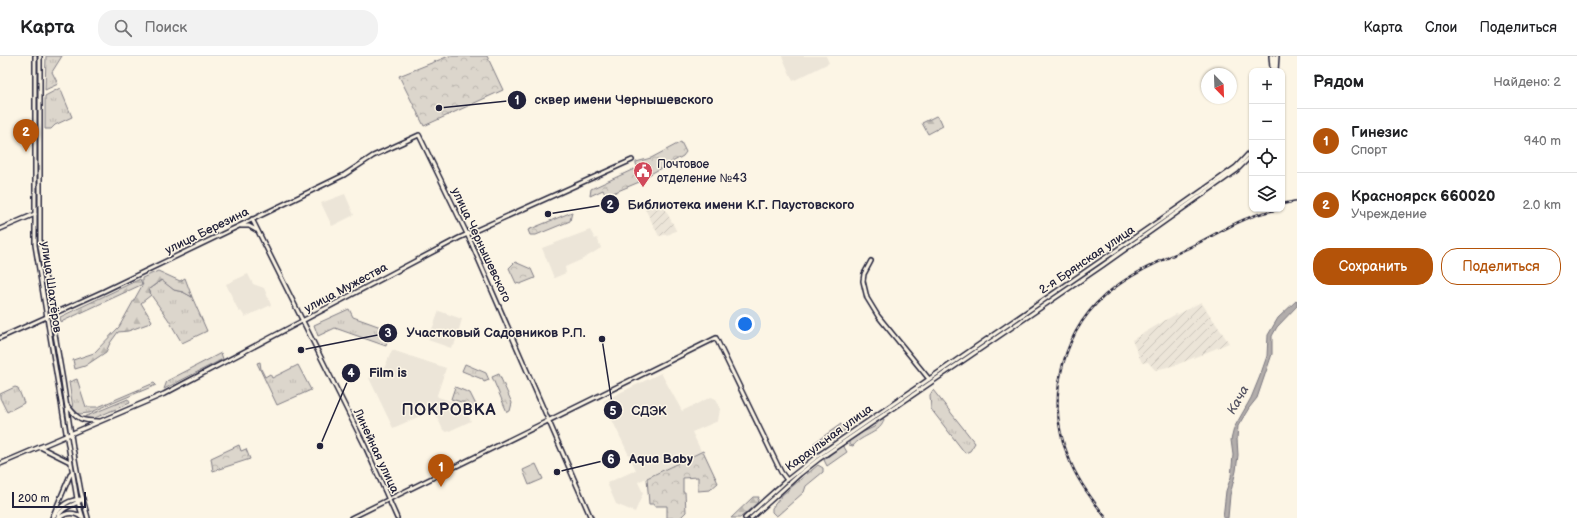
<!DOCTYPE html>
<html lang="ru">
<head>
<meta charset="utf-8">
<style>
  :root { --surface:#fff; --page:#f2f2f2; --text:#202124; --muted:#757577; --line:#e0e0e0; --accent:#b45309 }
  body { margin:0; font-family:"Balsamiq Sans",sans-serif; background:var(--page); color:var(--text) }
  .controls { position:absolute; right:12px; top:12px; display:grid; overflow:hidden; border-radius:8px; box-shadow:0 1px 3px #0004 }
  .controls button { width:36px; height:36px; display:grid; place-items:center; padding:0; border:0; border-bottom:1px solid var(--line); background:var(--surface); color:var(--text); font:20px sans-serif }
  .compass { position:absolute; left:1201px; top:12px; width:36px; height:36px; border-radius:50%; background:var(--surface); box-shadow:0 1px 3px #0004; rotate:157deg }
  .scale { position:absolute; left:12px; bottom:10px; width:74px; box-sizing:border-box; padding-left:4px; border:2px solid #22223b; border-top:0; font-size:11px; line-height:14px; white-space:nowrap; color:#22223b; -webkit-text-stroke:3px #fcf5e5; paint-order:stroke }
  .you { position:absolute; left:745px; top:268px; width:14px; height:14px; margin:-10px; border:3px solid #fff; border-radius:50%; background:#1a73e8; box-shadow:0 0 0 6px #1a73e833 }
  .badge { display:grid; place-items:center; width:26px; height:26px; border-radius:50%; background:var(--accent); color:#fff; font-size:13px; font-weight:700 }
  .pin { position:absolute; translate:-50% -33px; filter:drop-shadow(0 1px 2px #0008) }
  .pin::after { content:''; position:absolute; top:21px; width:14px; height:12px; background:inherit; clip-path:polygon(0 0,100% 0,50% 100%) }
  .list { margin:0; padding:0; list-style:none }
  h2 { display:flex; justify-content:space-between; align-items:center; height:52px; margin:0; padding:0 16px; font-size:17px }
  h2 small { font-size:13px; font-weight:400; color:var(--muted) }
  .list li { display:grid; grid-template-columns:26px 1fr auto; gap:12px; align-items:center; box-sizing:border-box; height:64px; padding:0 16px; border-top:1px solid var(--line) }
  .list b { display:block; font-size:15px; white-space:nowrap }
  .list p { margin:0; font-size:13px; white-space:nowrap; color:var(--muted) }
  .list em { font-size:13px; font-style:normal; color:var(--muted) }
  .actions { display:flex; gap:8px; padding:12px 16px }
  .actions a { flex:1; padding:9px 0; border:1px solid var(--accent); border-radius:16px; text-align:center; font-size:14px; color:var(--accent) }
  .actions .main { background:var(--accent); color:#fff }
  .icon { flex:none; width:22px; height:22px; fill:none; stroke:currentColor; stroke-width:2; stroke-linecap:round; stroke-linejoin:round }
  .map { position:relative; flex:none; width:1297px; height:462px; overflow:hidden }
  header { display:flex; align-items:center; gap:24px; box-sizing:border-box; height:56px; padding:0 20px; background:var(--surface); border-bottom:1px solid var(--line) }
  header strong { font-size:19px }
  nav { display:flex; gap:22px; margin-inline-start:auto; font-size:14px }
  .search { width:280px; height:36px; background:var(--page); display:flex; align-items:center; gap:10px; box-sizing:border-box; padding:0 14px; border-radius:16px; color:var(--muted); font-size:15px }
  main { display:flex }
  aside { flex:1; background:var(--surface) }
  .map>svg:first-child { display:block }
</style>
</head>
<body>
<header>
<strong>Карта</strong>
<div class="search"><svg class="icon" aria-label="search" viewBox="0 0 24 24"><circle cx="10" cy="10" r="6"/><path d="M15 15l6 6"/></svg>Поиск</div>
<nav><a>Карта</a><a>Слои</a><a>Поделиться</a></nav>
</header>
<main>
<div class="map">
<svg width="1297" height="462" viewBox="0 0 1297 462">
  <defs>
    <pattern id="industrial-furrows" width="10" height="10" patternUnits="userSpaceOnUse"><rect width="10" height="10" fill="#ece5d8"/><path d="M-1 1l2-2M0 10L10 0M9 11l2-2" fill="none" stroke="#cac4ba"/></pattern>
    <pattern id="grass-tufts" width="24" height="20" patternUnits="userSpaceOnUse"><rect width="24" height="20" fill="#dcd6cc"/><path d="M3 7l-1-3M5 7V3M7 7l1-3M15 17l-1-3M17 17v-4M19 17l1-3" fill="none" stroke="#bcb7b0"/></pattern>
    <pattern id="forest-firs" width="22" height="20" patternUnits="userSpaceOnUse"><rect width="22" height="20" fill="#dcd6cc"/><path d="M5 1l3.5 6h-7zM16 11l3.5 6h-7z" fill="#bcb7b0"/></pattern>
    <pattern id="park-crowns" width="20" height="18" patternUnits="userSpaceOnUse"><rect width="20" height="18" fill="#dcd6cc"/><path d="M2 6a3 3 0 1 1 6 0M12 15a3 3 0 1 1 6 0" fill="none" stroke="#bcb7b0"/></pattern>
  </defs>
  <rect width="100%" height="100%" fill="#fcf5e5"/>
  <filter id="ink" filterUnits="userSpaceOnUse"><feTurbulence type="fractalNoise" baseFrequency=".025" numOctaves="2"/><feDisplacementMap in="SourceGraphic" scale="8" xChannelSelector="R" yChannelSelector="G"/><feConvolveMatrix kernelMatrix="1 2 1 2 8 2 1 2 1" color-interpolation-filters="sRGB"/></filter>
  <g filter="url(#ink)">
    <!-- built -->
    <path fill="#ece5d8" d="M782,0H826L829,7L793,25Z
      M345,138L354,159L332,170L321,147Z
      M590,174L595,183L597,182L601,192L583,203L565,211L566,217L554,222L542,192Z
      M248,218L253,228L264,232L271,249L245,261L241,255L239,256L226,228Z
      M439,255L462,263L454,290L452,289L451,292L428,284Z
      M392,294L446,312L437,339L438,341L463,349L471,365L447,376L443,374L434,354L393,372L369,322L383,315Z
      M661,317L682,355L711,341L716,343L720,353L718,365L692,376L701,395L638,426L643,437L635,456L616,448L607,427L636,414L603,345Z"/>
    <!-- industrial -->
    <path fill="url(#industrial-furrows)" d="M661,145L676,174L670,178L659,180L645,153Z
      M1201,246L1229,287L1176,309L1155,314L1148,306L1142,307L1132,284L1176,258L1177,259Z"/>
    <!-- grass -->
    <path fill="url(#grass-tufts)" stroke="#7f7c84" d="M46,0H62L52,16L58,28L45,34Z
      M60,32L72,61L55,69L51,73H45V40Z
      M162,224L174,234L183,236L192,241L207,275L182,287L168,263L151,239L149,233Z
      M349,253L353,261L389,274L386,290L335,272L318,280L314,269Z
      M221,297L223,303L164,333L167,325Z
      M260,306L261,313L265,321L270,318L272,322L298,309L311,334L277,349L257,307Z
      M465,308L486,317L489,324L484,326L482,323L462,315Z
      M77,323L86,351H98L154,327L156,329L89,357L79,358L73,352L69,326Z
      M15,331L18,332L24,347L7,356L0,342V338Z
      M933,334L975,387L970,395L965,397L931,353L930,339Z
      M128,343L130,347L90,364L82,362Z
      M881,363H884C882,377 861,379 853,390L849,389V385L863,376L874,371Z
      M841,368L845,374L817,393L814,387Z
      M841,390L844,391L847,396L827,410L824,404Z
      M818,409L823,412V416L806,430L804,436L778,459L776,460L772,456V452L782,439Z"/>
    <!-- forest -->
    <path fill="url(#forest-firs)" stroke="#7f7c84" d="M936,60L940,63L943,70L928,78L922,67Z
      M158,215L180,225L185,222L192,241L183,236L174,234L161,224L149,233L151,239L141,247L152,265L150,267L128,275L118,276L110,287L106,296L85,310L75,313L73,304L94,297L119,271L143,228L61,266L60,261L140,223L142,228V222Z
      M753,441H759L757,447L740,462H731Z"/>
    <!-- park -->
    <path fill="url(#park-crowns)" stroke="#7f7c84" d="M449,0H487L503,34L424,70L399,20Z
      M681,86L686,96L683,100L645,121L636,108V106L651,102Z
      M634,113L644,124L606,140L603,134L590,140L591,133Z
      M572,156L570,165L536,179H530L528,174Z
      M515,206L531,213L535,222L520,228L516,227L509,212Z
      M499,318L512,347L510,355L507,356L492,321Z
      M455,331L470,337L478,353L470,357L465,347L451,343Z
      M239,389L241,395L246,393L250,403L213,415L211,402Z
      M703,395L718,427L710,434L698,435V421L683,422V436H685L686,456L680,462H667V450H654V448H649L647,422Z
      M536,408L543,423L529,429L523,414Z"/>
    <!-- water -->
    <path fill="#b2adab" stroke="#78757e" d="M1297,244V250L1277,271L1272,280V298L1257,342L1249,352L1238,370L1237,383L1238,399L1236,415L1230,439L1228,462H1223L1226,435L1231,421L1233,399L1231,384L1234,372L1251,342L1260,320L1267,300L1268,279L1278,262Z"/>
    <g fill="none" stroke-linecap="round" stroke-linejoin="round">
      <!-- secondary casing -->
      <g stroke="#22223b" stroke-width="6">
        <path id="secondary" d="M252,163L365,390L397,462
          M241,170H249L256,174
          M0,173L35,158
          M871,205L864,218L863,225L867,242L878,260L929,323
          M0,282L104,235L239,170L344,119L373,100L419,79L470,184L591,462
          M0,408L164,338L459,182L632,104
          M54,460C61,449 69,443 83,443
          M57,462C62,450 74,450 83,443
          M351,462L716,282L781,416L787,424"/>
      </g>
      <!-- primary casing -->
      <g stroke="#22223b" stroke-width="6">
        <path id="primary" d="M35,0V189L77,443L83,462
          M40,0V190L63,325L73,392L81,436L88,462
          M1271,0L1272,12
          M1273,15L1274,0
          M1276,15L1277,0
          M67,349C78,364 81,365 99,365
          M40,391L70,406
          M52,462L71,417
          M59,462C67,456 75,456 82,462
          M745,462L787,424L816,401L1179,151L1236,111L1252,94
          M751,462L800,418L819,403L1103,209L1237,114L1252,99"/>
      </g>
      <!-- secondary -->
      <use href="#secondary" stroke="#fcf5e5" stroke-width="3"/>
      <!-- primary -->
      <use href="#primary" stroke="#fcf5e5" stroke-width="3"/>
      <!-- rail casing -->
      <g stroke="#22223b" stroke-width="2.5">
        <path id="rail" d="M1282,148L1297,145
          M1106,462C1092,443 1076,423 1068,400C1044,342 1063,270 1114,232C1136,215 1162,205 1186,193C1220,177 1241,160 1280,153"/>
      </g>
      <!-- rail -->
      <use href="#rail" stroke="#fcf5e5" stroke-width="1" stroke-dasharray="3" stroke-linecap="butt"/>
    </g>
  </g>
  <!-- icons -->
  <defs>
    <g id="civic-pin" transform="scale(1)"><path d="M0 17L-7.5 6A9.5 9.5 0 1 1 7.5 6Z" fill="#d1495b" stroke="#fcf5e5"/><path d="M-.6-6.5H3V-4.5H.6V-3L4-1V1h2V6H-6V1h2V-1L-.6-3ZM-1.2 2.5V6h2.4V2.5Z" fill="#fff"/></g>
  </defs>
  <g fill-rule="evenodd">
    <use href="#civic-pin" x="643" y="115"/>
  </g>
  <g text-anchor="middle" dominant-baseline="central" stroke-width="3" stroke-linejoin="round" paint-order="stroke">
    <!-- poi labels -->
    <g font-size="12" fill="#22223b" stroke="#fcf5e5" text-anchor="start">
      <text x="657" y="108">Почтовое<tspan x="657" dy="14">отделение №43</tspan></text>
    </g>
    <!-- street labels -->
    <g font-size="12" fill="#22223b" stroke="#fcf5e5">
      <text transform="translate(207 175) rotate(-26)">улица Березина</text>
      <text transform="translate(481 189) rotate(65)">улица Чернышевского</text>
      <text transform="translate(1087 204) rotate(-34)">2-я Брянская улица</text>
      <text transform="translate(51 231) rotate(82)">улица Шахтёров</text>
      <text transform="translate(346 232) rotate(-28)">улица Мужества</text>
      <text transform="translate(829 382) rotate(-36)">Караульная улица</text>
      <text transform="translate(376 395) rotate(65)">Линейная улица</text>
    </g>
    <!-- water labels -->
    <g font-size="13" font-style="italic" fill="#545362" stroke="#fcf5e5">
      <text transform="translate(1238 344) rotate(-61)">Кача</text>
    </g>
    <!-- district labels -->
    <g font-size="16" font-weight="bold" letter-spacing="1" fill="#22223b" stroke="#fcf5e5">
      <text x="449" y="354">ПОКРОВКА</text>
    </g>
  </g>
  <!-- callouts -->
  <path fill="none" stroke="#22223b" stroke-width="1.5" d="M439 52L517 44M548 158L610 148M301 294L388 277M320 390L351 317M602 283L613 354M557 416L611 403"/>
  <g fill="#22223b" stroke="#fcf5e5" stroke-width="1.5">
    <circle cx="439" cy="52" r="4"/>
    <circle cx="548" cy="158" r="4"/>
    <circle cx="301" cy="294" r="4"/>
    <circle cx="320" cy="390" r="4"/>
    <circle cx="602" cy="283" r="4"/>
    <circle cx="557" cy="416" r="4"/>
    <circle cx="517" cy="44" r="10"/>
    <circle cx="610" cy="148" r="10"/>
    <circle cx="388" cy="277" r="10"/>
    <circle cx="351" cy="317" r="10"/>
    <circle cx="613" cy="354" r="10"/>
    <circle cx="611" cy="403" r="10"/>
  </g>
  <g font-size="12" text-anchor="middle" font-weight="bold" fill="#fff">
    <text x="517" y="48">1</text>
    <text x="610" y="153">2</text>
    <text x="388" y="281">3</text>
    <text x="351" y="321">4</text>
    <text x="613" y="359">5</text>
    <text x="611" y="407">6</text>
  </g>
  <g font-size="13" text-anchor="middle" font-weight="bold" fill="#22223b" stroke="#fcf5e5" stroke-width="3" stroke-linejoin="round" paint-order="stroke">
    <text x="624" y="48">сквер имени Чернышевского</text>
    <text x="741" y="153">Библиотека имени К.Г. Паустовского</text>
    <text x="496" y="281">Участковый Садовников Р.П.</text>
    <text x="388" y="321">Film is</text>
    <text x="649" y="359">СДЭК</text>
    <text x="661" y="407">Aqua Baby</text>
  </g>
</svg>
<div class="controls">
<button>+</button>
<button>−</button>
<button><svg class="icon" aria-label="locate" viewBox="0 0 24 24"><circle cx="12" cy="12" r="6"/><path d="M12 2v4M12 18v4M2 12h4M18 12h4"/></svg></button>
<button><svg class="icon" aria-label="layers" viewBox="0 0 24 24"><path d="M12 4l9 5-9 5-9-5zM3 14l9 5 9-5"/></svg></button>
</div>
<svg class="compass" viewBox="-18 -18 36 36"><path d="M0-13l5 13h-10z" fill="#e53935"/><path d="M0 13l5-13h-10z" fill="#757577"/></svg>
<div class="scale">200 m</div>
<div class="you"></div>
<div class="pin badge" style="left:441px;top:431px">1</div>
<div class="pin badge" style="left:26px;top:96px">2</div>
</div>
<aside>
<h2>Рядом<small>Найдено: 2</small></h2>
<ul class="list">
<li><span class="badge">1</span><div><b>Гинезис</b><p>Спорт</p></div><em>940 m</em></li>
<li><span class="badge">2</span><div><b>Красноярск 660020</b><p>Учреждение</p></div><em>2.0 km</em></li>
</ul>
<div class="actions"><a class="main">Сохранить</a><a>Поделиться</a></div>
</aside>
</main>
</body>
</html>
